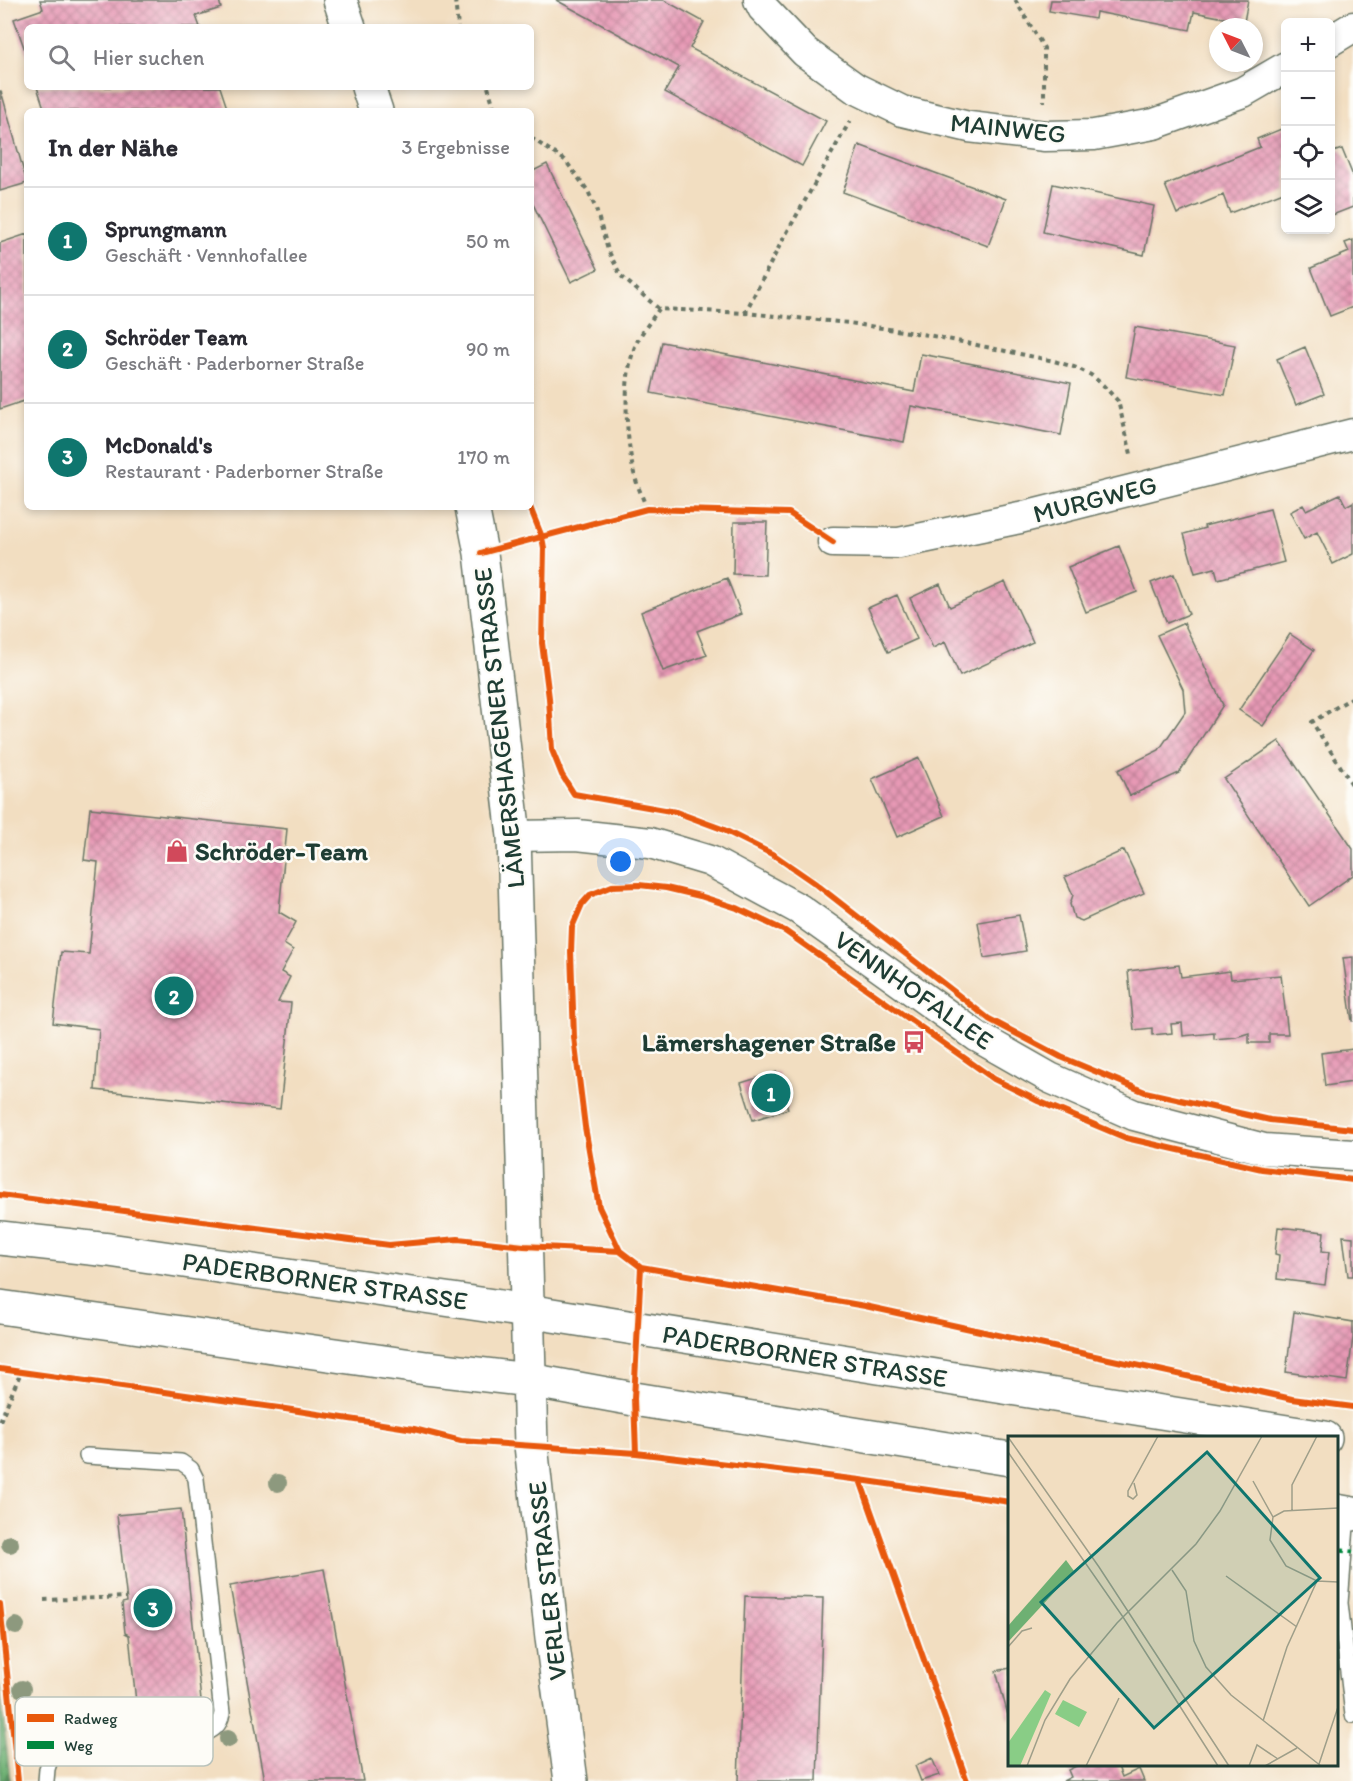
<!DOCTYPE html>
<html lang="de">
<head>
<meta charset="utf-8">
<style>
  :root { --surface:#fff; --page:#f7f7f7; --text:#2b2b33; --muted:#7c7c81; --line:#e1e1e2; --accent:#0f766e }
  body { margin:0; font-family:Itim,sans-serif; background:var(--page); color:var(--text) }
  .controls { position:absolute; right:18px; top:18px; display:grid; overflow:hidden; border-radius:9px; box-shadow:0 3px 9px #0003 }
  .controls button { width:54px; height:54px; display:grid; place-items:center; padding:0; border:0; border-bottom:2px solid var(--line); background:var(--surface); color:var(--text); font:30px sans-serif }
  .compass { position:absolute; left:1209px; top:18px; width:54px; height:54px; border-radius:50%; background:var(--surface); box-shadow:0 3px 9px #0003; rotate:312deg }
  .you { position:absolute; left:621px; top:862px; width:21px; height:21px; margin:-15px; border:4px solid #fff; border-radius:50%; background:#1a73e8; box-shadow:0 0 0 9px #1a73e833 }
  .badge { display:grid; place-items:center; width:39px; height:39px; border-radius:50%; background:var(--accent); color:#fff; font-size:20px; font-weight:700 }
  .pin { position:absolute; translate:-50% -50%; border:3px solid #fff; box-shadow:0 2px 6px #0006 }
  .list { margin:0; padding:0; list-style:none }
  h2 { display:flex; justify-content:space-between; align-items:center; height:78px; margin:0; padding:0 24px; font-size:26px }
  h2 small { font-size:20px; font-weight:400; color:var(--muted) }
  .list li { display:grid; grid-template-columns:39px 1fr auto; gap:18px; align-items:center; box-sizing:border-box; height:108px; padding:0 24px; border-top:2px solid var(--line) }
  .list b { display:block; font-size:22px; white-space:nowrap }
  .list p { margin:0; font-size:20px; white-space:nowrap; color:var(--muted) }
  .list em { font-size:20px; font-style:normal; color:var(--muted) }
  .icon { flex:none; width:33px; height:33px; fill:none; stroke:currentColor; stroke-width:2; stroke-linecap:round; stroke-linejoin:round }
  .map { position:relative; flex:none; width:1353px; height:1781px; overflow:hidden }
  .search { position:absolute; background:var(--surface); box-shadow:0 3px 9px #0003; left:24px; top:24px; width:510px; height:66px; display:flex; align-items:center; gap:15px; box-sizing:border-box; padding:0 21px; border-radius:9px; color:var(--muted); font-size:22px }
  .panel { position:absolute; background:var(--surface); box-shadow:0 3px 9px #0003; left:24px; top:108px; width:510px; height:402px; border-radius:9px }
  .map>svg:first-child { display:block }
</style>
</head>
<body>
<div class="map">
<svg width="1353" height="1781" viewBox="0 0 1353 1781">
  <defs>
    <pattern id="forest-firs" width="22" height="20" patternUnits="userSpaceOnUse" patternTransform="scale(1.5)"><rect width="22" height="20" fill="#6eb073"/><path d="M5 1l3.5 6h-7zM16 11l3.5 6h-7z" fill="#5a905f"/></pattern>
    <pattern id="building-cross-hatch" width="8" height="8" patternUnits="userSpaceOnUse" patternTransform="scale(1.5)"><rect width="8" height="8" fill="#e799b5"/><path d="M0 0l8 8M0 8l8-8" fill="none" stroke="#bb7e94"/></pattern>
  </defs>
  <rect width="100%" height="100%" fill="#fdfcf7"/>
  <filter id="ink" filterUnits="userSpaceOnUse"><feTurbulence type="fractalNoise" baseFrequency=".0167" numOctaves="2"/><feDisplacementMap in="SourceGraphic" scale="12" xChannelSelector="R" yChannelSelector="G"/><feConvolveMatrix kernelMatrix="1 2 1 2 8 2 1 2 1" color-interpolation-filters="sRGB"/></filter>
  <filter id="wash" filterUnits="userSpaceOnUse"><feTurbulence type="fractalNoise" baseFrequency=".008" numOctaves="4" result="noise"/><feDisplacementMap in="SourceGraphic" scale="24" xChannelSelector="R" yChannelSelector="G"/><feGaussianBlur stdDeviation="1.35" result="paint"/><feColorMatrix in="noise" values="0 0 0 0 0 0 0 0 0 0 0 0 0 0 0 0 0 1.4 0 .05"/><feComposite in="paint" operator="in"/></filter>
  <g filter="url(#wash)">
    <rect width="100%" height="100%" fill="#f2dec1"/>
    <!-- forest -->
    <path fill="url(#forest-firs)" stroke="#467654" stroke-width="1.5" d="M0,1686L10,1781H0Z"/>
    <g id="blocks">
      <!-- building -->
      <path fill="url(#building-cross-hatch)" d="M40,0H219L221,8L196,16L200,27H27V56L14,19L43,9Z
        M556,0H664L704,22L690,48L826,121L802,166L665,92L679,67Z
        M1051,0H1248L1244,22L1194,12L1190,30L1096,12L1095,19L1049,11Z
        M37,87H220L228,111H45Z
        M1,91L27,183L0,191V91Z
        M1286,127V191L1230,213L1223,195L1177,214L1165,185L1260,147L1257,139Z
        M859,145L1006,199L988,246L843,192Z
        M1342,149L1353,176V207L1330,216V153Z
        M547,164L598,269L571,282L531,200V172Z
        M1053,184L1154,206L1144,255L1043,232Z
        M27,234V400L0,409V243Z
        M1353,240V307L1330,316L1311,268L1349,252L1345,243Z
        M1135,327L1235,345L1225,395L1126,377Z
        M662,342L914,392L921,354L1071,383L1061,435L911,406L904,442L651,393Z
        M1305,347L1324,394L1296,405L1277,359Z
        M1340,494L1346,506L1353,502V554L1333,564L1317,532L1304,539L1290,512L1303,505L1306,510Z
        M1270,509L1284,562L1218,579L1215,568L1195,573L1184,534L1205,528L1204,526Z
        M734,522H767L765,575L733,574Z
        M1119,546L1137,592L1086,612L1068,567Z
        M1174,574L1189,614L1167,623L1151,583Z
        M727,578L741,614L697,631L707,655L663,671L641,612Z
        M1005,582L1033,642L960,676L945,642L933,648L910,598L940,584L950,607Z
        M897,595L917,639L888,652L868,608Z
        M1184,623L1223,705L1179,773L1130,796L1118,770L1159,750L1185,712L1183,689L1157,635Z
        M1290,634L1314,650L1263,726L1239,710Z
        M1279,741L1353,849V875L1309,906L1224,779Z
        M919,758L944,816L897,837L872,779Z
        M90,808L287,829L279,912L296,922L284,944L293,950L281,972L290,977L278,1002L291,1003L280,1109L95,1090L99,1029L53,1023L61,952L89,954L98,862L84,860Z
        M1124,850L1144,893L1082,921L1074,918L1070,904L1073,895L1065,877Z
        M1019,915L1026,951L984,958L978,922Z
        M1353,957V1021H1352L1343,958Z
        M1179,965L1181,977L1230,971L1231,979L1281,975L1288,1034H1269V1043H1249V1033L1236,1037L1214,1039V1033L1183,1036L1182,1023L1171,1024L1172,1033L1152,1035V1028L1134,1030L1128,971Z
        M1353,1049V1082L1325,1086L1321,1053Z
        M777,1072L788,1109L753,1120L741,1083Z
        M1278,1227L1324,1232L1322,1251L1329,1252L1325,1285L1277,1279L1279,1255L1275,1254Z
        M1343,1236L1353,1237V1276H1348Z
        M1294,1312L1353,1322V1338L1347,1381L1286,1372Z
        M181,1509L203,1720L149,1724L147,1704L136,1702L129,1635L125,1633L122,1603L127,1602L117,1515Z
        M324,1569L363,1781H265L230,1586Z
        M745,1596L823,1598L817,1781H738Z
        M1010,1668V1719H1009L996,1671Z
        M932,1758L939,1775L921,1781L915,1766Z
        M1080,1764H1117L1122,1777L1139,1769L1144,1781H1063L1071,1777L1068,1770Z"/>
    </g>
  </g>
  <g filter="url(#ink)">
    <use href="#blocks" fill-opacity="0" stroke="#697565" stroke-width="1.5"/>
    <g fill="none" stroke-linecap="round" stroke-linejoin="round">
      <!-- service casing -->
      <g stroke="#697565" stroke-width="18">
        <path id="service" d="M87,1456L181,1462L191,1469L196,1479L222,1713C220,1726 213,1730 202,1735L115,1741
          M1347,1513L1340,1603L1353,1715
          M46,1781L47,1769L55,1745"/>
      </g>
      <!-- minor casing -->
      <g stroke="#697565" stroke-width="33">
        <path id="minor" d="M759,0L763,8L805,52L855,88L902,111L969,127L1045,136L1094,135L1154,124L1243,92L1286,67
          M1330,41L1353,27
          M833,542L899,543L1020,518L1353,434
          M514,836L577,835L650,843L710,861L799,909L978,1037L1050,1078L1134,1115L1264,1149L1353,1155"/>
      </g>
      <!-- secondary casing -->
      <g stroke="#697565" stroke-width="36">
        <path id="secondary" d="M340,0L349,27
          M368,87L376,111
          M472,507L481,553L514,836L531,1445L552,1638L571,1781
          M0,1238L109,1250L527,1311L1325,1438
          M0,1307L426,1368L529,1380L634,1399L1010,1459
          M1336,1511L1353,1514"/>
      </g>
      <!-- path -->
      <path stroke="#697565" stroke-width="4" stroke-dasharray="4.5 4.5" stroke-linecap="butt" d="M455,0L458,27
        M1015,0L1044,48V102
        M488,87L494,107L498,111
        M531,138L565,160L588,191L596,209L608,250L621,276L659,309L745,313L849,323L928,335L1054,361L1077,368L1091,375L1103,385L1118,401L1132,458
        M745,313L781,243L850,121
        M647,509C642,496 636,483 633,469C626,435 621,372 638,340C644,329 652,319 659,309
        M1353,697L1312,722L1353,786
        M0,1421L21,1372
        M44,1600L127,1597
        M0,1604L18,1781"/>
      <!-- service -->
      <use href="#service" stroke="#fff" stroke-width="15"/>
      <!-- minor -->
      <use href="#minor" stroke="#fff" stroke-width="30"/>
      <!-- secondary -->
      <use href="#secondary" stroke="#fff" stroke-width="33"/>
      <!-- quiet -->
      <path stroke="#00873e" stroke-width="4.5" stroke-dasharray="9 4.5" stroke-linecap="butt" d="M1336,1550L1353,1552"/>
      <!-- cycleway casing -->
      <g stroke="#fdfcf7" stroke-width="10">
        <path id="cycleway" d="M530,507L542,537L544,548L542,643L549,698L552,750L562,775L574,794L676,812L722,829L774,855L816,884L989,1019L1061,1057L1145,1092L1270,1120L1353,1129
          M481,553L647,509L789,513L833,542
          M0,1195L389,1245L458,1239L524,1246L620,1251L641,1267L865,1306L1292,1399L1353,1407
          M620,1251L599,1207L585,1127L574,1037L571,952L572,927L582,904L590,895L612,886L639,885L666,888L700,896L737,908L785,931L994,1079L1038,1101L1126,1138L1262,1169L1353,1180
          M0,1369L279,1408L414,1429L461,1441L636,1453L860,1480L1010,1502
          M636,1453L634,1399L641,1267
          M860,1480L967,1781
          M0,1604L18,1781"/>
      </g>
      <!-- cycleway -->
      <use href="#cycleway" stroke="#e8590c" stroke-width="6"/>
    </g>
    <!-- trees -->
    <g fill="#8d997e">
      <circle cx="278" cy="1483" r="9"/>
      <circle cx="10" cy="1544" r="9"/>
      <circle cx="16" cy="1626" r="9"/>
      <circle cx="22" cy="1689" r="9"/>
      <circle cx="228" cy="1739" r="9"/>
    </g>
  </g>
  <!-- icons -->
  <defs>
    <g id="shop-bare" transform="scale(1.8)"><path d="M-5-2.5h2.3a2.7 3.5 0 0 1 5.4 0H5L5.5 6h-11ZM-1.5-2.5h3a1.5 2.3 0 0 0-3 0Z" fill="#d1495b" stroke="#fdfcf7" stroke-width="2.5" paint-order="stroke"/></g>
    <g id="bus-bare" transform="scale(1.8)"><path d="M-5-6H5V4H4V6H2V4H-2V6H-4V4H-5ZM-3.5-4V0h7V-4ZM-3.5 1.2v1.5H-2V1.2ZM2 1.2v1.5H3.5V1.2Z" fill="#d1495b" stroke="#fdfcf7" stroke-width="2.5" paint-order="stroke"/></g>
  </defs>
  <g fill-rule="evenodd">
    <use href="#shop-bare" x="177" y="851"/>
    <use href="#bus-bare" x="914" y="1042"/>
  </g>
  <g text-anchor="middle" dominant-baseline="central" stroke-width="5" stroke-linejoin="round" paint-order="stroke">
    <!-- street labels -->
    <g font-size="26" fill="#1f3d34" stroke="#fdfcf7">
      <text transform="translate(1008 128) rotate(6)">MAINWEG</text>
      <text transform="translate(1095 499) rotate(-14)">MURGWEG</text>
      <text transform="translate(499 728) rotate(-96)">LÄMERSHAGENER STRASSE</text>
      <text transform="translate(914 990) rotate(35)">VENNHOFALLEE</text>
      <text transform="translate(325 1281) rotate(8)">PADERBORNER STRASSE</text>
      <text transform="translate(805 1356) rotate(9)">PADERBORNER STRASSE</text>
      <text transform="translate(547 1581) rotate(-96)">VERLER STRASSE</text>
    </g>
    <!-- poi labels -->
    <g font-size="26" font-weight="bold" fill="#1f3d34" stroke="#fdfcf7" text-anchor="start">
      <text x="195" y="851">Schröder-Team</text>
      <text x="896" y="1042" text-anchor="end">Lämershagener Straße</text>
    </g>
  </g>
  <!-- overview -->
  <g transform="translate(1008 1436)">
    <rect width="330" height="330" fill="#f2dec1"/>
    <path d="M37,254L43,258L12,330H0V307ZM55,264L79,276L71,291L47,278Z" fill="#89cd86"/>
    <path d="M58,124L66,135L0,206V190Z" fill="#6eb073"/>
    <path fill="none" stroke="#9e9e89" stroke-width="1.5" d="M0,1L91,131L221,330M0,16L115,181L210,330M245,45L265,81M126,47L129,59L125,63L120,60V55L150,0M284,74V49L309,0M265,81L262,104L278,130L309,145L330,146M265,81L276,75L330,72M164,134L178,155L186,205L198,231L223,259L313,330M218,140L289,191M0,211L14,195L24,192M255,285L279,211L309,145M311,328L330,271M19,330L37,284L62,243L109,187L188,108L212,75L254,0M78,330L111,262M241,330L249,309L270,323M257,330L289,312"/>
    <path fill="#0f766e" fill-opacity="0.15" stroke="#0f766e" stroke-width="3" d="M199,16L312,142L146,292L33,166Z"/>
    <rect width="330" height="330" fill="none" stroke="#1f3d34" stroke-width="3"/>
  </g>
  <!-- legend -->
  <rect x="15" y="1697" width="198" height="69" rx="9" fill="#fdfcf7" stroke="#bac3bc" stroke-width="1.5"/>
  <rect x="27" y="1714" width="27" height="8" fill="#e8590c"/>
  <rect x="27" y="1741" width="27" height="8" fill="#00873e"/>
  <g font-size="16" fill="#1f3d34">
    <text x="64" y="1724">Radweg</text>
    <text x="64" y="1751">Weg</text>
  </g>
</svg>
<div class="controls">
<button>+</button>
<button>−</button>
<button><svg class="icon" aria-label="locate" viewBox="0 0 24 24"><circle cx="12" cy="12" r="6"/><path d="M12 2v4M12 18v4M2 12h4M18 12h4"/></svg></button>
<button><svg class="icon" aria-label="layers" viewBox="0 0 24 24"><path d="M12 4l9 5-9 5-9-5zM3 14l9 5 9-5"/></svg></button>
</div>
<svg class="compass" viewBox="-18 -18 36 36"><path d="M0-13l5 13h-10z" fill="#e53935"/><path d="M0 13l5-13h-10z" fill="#7c7c81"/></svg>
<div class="you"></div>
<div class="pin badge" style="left:771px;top:1093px">1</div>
<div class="pin badge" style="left:174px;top:996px">2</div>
<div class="pin badge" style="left:153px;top:1608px">3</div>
<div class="search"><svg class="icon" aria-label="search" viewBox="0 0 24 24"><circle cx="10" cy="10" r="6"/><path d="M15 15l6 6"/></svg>Hier suchen</div>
<section class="panel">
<h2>In der Nähe<small>3 Ergebnisse</small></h2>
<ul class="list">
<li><span class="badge">1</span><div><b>Sprungmann</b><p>Geschäft · Vennhofallee</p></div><em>50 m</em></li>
<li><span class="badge">2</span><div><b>Schröder Team</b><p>Geschäft · Paderborner Straße</p></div><em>90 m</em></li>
<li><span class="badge">3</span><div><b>McDonald's</b><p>Restaurant · Paderborner Straße</p></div><em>170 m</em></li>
</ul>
</section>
</div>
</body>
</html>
